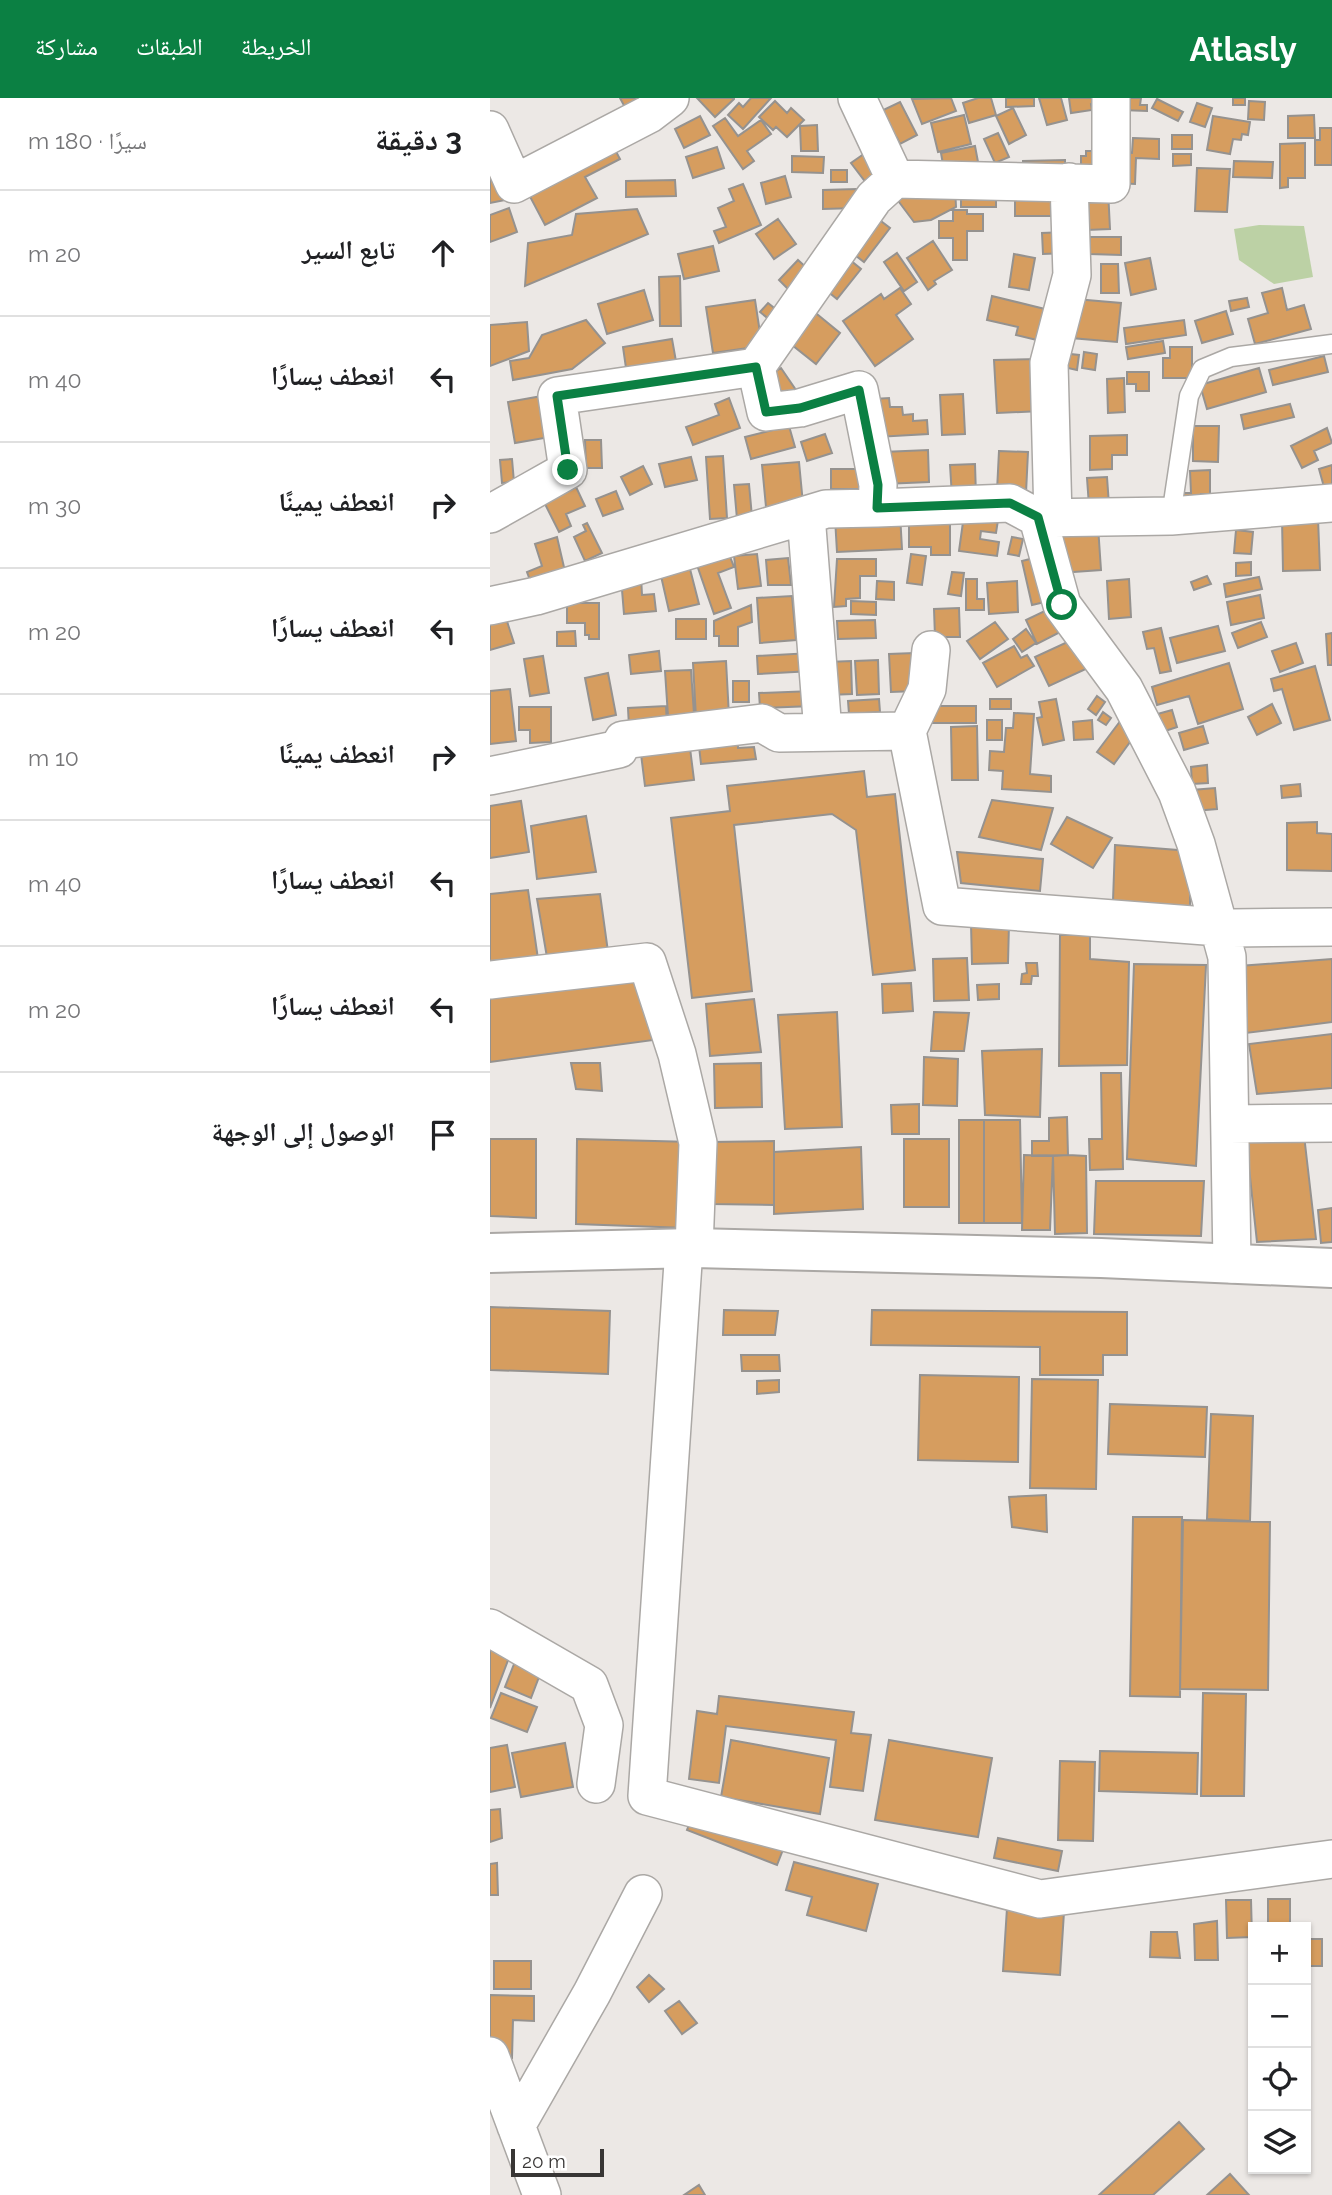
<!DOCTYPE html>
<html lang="ar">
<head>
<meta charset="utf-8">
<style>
  :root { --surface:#fff; --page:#f6f6f6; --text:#202124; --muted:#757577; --line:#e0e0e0; --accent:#0b8043 }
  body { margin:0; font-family:Raleway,"Noto Naskh Arabic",sans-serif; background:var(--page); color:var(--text); direction:rtl }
  .controls { position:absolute; right:21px; bottom:21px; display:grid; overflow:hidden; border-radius:0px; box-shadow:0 2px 5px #0004 }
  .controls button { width:63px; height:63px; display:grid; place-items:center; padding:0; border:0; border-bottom:2px solid var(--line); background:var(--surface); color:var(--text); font:35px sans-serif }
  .scale { position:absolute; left:21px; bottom:18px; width:93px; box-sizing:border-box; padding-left:7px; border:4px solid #383635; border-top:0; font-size:19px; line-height:24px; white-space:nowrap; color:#383635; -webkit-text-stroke:5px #fff; paint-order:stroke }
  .stop { position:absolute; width:21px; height:21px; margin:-16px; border:5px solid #0b8043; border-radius:50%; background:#fff }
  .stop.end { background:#0b8043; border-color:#fff; box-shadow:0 2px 7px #0008 }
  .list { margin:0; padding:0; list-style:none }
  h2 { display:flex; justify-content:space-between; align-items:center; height:91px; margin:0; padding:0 28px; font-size:30px }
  h2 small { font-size:23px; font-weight:400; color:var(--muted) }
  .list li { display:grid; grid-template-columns:46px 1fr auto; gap:21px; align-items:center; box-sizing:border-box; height:126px; padding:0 28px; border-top:2px solid var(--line) }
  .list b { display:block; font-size:26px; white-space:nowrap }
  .list em { font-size:23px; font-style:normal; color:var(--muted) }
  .icon { flex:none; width:38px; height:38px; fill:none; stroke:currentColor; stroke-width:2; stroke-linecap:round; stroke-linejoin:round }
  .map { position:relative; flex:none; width:842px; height:2097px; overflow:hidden; direction:ltr }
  header { display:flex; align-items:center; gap:42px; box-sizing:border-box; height:98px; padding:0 35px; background:var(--accent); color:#fff }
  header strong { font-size:33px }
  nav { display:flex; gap:38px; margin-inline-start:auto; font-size:24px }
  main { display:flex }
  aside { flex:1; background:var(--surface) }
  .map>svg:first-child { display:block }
</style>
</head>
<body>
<header>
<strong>Atlasly</strong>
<nav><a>الخريطة</a><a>الطبقات</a><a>مشاركة</a></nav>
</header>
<main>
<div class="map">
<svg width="842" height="2097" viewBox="0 0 842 2097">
  <rect width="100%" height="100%" fill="#ece8e5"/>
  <!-- green -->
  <path fill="#bcd1a5" d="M769,127L814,128L823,179L784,186L749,162L744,131Z"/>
  <!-- building -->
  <path fill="#d69d5f" stroke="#95928f" stroke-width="2" d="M130,0H146L151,8L138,15Z
    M207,0H244V1L225,19Z
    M261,0H281L253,31L238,17L249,5L253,9Z
    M461,0L466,13L432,26L422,1Z
    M488,0H501L506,17L479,25L473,5Z
    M516,0H544V8L516,9Z
    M549,0H571L577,22L557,27Z
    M579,0H614V4L601,6L602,12L581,15Z
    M633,0H651L650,7H657V13L632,12Z
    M743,0H755V7H743Z
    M667,1L693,14L688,23L662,10Z
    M285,3L297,15L301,10L314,22L297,39L286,29L283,32L269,19Z
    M759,3L775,4L774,22L758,21Z
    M410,4L427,37L410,46L407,40L399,45L385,16Z
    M707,5L722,10L715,29L700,24Z
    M523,10L536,37L519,46L506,18Z
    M474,17L481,46L448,54L441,25Z
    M824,17L825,40H798V18Z
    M210,18L220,37L194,50L185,31Z
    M723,18L760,24L758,37L752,36L751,42L743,41L740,56L717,52Z
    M235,20L248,38L271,22L281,36L257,53L264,63L253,71L223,28Z
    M327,27L328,53H311L310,28Z
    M830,30H842V67H825V42H830Z
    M508,35L519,59L505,65L494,41Z
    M682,37H702V51H682Z
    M643,40L669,41V61L646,60L645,86L627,85L628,54L642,55Z
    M815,45V80H798V89L790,90V46Z
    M122,46L130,61L95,79L107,100L55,127L36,91Z
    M485,48L488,64L455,78L451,55Z
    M227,49L234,70L203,80L196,59Z
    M378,53L394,73L377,86L361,65Z
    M596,53H616V78L591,67V58H596Z
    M683,56H701V67L683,68Z
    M302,58L334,59L333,75L302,74Z
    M0,59L15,102L0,105Z
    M575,62V78H533V63Z
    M744,63L783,64L782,80L743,79Z
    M707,70L740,71L737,114L705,113Z
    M341,72H357V84H341Z
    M295,78L301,99L276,106L271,85Z
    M185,82L186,98L136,99V83Z
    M253,86L271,127L229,145L224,133L236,129L228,110L244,103L239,91Z
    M465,89L466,109L441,122L424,124L409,104L408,92Z
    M471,89L506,90V109H471Z
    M525,90H575V118H525Z
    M367,91V110L333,111V92Z
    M618,92L620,131L597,132L595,93Z
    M19,110L27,134L0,144V117Z
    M147,111L158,136L35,188L38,145L82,137L86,116Z
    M463,112H477V116H493V133H477V162H463V140H449V123H463Z
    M383,117L400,130L374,164L357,151Z
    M288,121L306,146L284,161L266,136Z
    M576,134L577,155L553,156L552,135Z
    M600,139H631V157L600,156Z
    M443,143L462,172L444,183L446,186L438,192L417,160Z
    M223,148L229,173L194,181L188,156Z
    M407,155L427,184L414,193L394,164Z
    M524,156L545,160L539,192L519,189Z
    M354,157L371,171L347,201L330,187Z
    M660,160L666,191L641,197L635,165Z
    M308,162L319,172L299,192L289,182Z
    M611,166H628L629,195H611Z
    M190,178L191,228H170L169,179Z
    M410,190L421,206L406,217L423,241L385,268L353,223L391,196L394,201Z
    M792,190L797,212L814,207L821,231L765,246L758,221L778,215L772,195Z
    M154,192L163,222L117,236L108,206Z
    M502,198L559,212L551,243L526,237L528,229L497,222Z
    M757,200L759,209L741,213L739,203Z
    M585,201L631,205L627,244L581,240Z
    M265,202L272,248L223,255L216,209Z
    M278,205L293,217L286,227L270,214Z
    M322,212L350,235L326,266L297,243Z
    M736,213L743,236L712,245L705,223Z
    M96,222L115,245L82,271L23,282L20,263L39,260L52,237Z
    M694,222L696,237L636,246L634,230Z
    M37,224L39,253L0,268V227Z
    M182,241L187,269L137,277L133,249Z
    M673,243L675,255L638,261L636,249Z
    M680,249H702V280H673V260H680Z
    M594,254L607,256L605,272L592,270Z
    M571,255L589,257L587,272L569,268Z
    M834,258L838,274L783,287L779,272Z
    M549,261L551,313L507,315L504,262Z
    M291,270L308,295L297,302L280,277Z
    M769,270L776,294L717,311L710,287Z
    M637,274H659V293H646V286H637Z
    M634,280L635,314L618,315L617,281Z
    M473,296L475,336L452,337L450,297Z
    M52,298L60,339L25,345L18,304Z
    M239,300L250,330L203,347L196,329L229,317L225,306Z
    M399,300L400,309H412L413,317L423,316V323L437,322L438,336L387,339L384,301Z
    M800,306L804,319L754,331L751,317Z
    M299,328L305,349L261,361L255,339Z
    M703,328H729L728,364L703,363Z
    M837,330L842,345L824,353L828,362L812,370L801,348Z
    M335,336L342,355L317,363L311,344Z
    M637,337V357H622V371L600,372V338Z
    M95,342H111L112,370H96Z
    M438,352L439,384L394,386L393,354Z
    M509,353L538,354L536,395L507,393Z
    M233,358L237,420L220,421L216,359Z
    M201,359L207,382L175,389L169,366Z
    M22,361L24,384L12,385L10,362Z
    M309,364L313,406L276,409L272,367Z
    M485,366L486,398L462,399L460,367Z
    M842,367V398L837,400L829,371Z
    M153,368L162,386L140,397L131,379Z
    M341,371H380V391H341Z
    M720,372V396H711V409H689V395H701L700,373Z
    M617,379L619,407L599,408L597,380Z
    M259,386L262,419L247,421L244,387Z
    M86,389L95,408L76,416L81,428L69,434L54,404Z
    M126,393L133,411L113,418L106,401Z
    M410,416L412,451L347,454L345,420Z
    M474,417L508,422L506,435L491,433L490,441L509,444L507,458L469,453Z
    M828,420L830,472L793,473L792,421Z
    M419,421H460V457H441V449H419Z
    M97,425L112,455L95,463L84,439L96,433L93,427Z
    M608,428L611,472L570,475L567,431Z
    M746,432L763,434L761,456L744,455Z
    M67,439L77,482L44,493L37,474L52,468L45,446Z
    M522,439L533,441L529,458L518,456Z
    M239,456L244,469L228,475L241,510L224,516L207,467Z
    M267,456L271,488L248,491L244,458Z
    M421,456L436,458L432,487L417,485Z
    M548,459L559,503L542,507L532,463Z
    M298,460L301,487H278L276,462Z
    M347,461H386V478H370V500L356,501V508L344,509Z
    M761,464V477L746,478V465Z
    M200,471L209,506L179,513L171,478Z
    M462,474L474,475L471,498L458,496Z
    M151,478L152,497L164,496L166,513L134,516L131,480Z
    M717,478L721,486L704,492L701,484Z
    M769,479L772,491L736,499L734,486Z
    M476,481H487V501H494V512H476Z
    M639,481L641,519L619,521L617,483Z
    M387,483L404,484V502L386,501Z
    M527,483L528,514L499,516L497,485Z
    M770,497L774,520L741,527L737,504Z
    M302,498L306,542L270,545L267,500Z
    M361,503L386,504V517L361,516Z
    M77,505H109V541H99V537H95V525H77Z
    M261,507L262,524L248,529V548H229V538H224V523Z
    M563,509L574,532L547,546L536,522Z
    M469,510L470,539H445L444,511Z
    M14,514L24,545L0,552V519Z
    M186,521H216V541H186Z
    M385,522L386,540L348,541L347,523Z
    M505,524L518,541L490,561L477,543Z
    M771,524L777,539L748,550L742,535Z
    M728,528L735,553L687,565L680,540Z
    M671,530L681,573L670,575L664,550L657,551L653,534Z
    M536,531L546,545L532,554L523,541Z
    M85,533L86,548H67V534Z
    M842,535V567H838L836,536Z
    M586,540L600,569L559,588L545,559Z
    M806,545L813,565L790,574L782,553Z
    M524,548L531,560L537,557L544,568L507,589L493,565Z
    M169,553L171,573L141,576L139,557Z
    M321,555L322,573L268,576L267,558Z
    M424,555L426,593L401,594L399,556Z
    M53,558L59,595L40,598L34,561Z
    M388,562L389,596L367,597L365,563Z
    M236,563L239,618L206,620L203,565Z
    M361,563L362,596L339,597L338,564Z
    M739,565L753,611L708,626L699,598L667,607L662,589Z
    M825,568L840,622L804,632L792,591L784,593L781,581Z
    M201,572L204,616L178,618L175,573Z
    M118,575L126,617L103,622L95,580Z
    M243,583H259V604H243Z
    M20,591L26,643L0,646V593Z
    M323,593V608L270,610L269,595Z
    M607,598L615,604L606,617L598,611Z
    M389,601L390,614L359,616L358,603Z
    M500,601H521V611H500Z
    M566,601L574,642L553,647L547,620L552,619L549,604Z
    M782,606L791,625L767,637L758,619Z
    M176,608L177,627L139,629L138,610Z
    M441,608H486V625H441Z
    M29,609H61V644L40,645V632H29Z
    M682,612L687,629L669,635L664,617Z
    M613,614L621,620L616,627L608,622Z
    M524,615L544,616L540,676L561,678V694L512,691L513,673L499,672L500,653L514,654L516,630H523Z
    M497,622H512V642H497Z
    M602,622L603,641L584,642L583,624Z
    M631,622L648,633L624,666L607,654Z
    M487,628L488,682H462L461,629Z
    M713,628L718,645L694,652L689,635Z
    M247,635L248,650L264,649L266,661L211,666L208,639Z
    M199,642L204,682L155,688L150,648Z
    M717,667L718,685L702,686L701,669Z
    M374,673L377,699L405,696L425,872L383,877L366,732L342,716L244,727L262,893L202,900L181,720L240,713L237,688Z
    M810,686L811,698L792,700L791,688Z
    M725,690L727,711L704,713L702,692Z
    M502,702L563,710L551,752L489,739Z
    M31,703L39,754L0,760V708Z
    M96,718L106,774L47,781L41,728Z
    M577,719L622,740L603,770L561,746Z
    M827,724V735L842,736V773L797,772V725Z
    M625,747L700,753V809L623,803Z
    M467,754L553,761L550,793L471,785Z
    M38,792L48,861L0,868V796Z
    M110,796L119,861L59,871L47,801Z
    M481,826H519L518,865L482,866Z
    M570,837H600V861L639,864L637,967L569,968Z
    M477,860L479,902L444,903L443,861Z
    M842,861V924L756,935L749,868Z
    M536,865H547L548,878H542L541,886H531L532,876L537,875Z
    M644,866L716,867L706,1068L637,1061Z
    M159,880L171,941L0,964V885Z
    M421,885L423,913L393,915L392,886Z
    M509,886V901L488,902L487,887Z
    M264,901L271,954L220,958L216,906Z
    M347,914L352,1029L295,1031L288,917Z
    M444,914L479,915L474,953H441Z
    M842,936V990L767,996L759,946Z
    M552,951L550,1019L495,1017L492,953Z
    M434,959L468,961L467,1008L433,1007Z
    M81,965H110L112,993L86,991Z
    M271,965L272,1009L225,1010L224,966Z
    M611,975H631L633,1071L600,1072L599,1041H612Z
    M429,1006V1036H402L401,1007Z
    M577,1019L578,1057L542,1058V1043H559V1020Z
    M469,1022H494V1125H469Z
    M494,1022H530L532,1125H494Z
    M814,1037L826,1141L767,1144L756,1042Z
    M0,1041H46V1120L0,1118Z
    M87,1041L202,1044L197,1130L86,1126Z
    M414,1041H459V1109H414Z
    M284,1043V1107L221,1106V1044Z
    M371,1049L373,1111L284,1116V1054Z
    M534,1057L563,1058L560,1132H532Z
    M578,1057L596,1058L597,1135L565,1136L563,1058Z
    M606,1083H714L711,1138L604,1136Z
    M842,1110V1144L831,1145L828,1112Z
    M0,1209L120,1213L118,1276L0,1272Z
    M234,1212L288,1213L285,1237H233Z
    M382,1212L637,1214V1257H613V1277H550V1249L381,1247Z
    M251,1257H289L290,1273H252Z
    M430,1277L529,1279L528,1364L428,1362Z
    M542,1281L608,1282L606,1391L540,1390Z
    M289,1282V1294L267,1296V1283Z
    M620,1306L717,1309L715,1359L618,1356Z
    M721,1316L763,1318L760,1423L717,1421Z
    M556,1397L557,1434L522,1429L519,1399Z
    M643,1419H692L690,1599L640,1598Z
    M693,1422L780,1424L778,1592L690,1591Z
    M0,1550L20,1557L0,1610Z
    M26,1561L52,1571L41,1600L15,1589Z
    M11,1595L47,1609L37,1634L1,1620Z
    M713,1595L756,1596L754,1698H711Z
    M229,1598L364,1614L361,1635L381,1637L373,1693L340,1689L346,1642L236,1628L229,1685L199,1681L207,1613L227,1616Z
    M241,1642L339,1660L330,1716L231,1699Z
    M399,1642L502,1660L488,1739L385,1722Z
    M75,1645L83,1689L31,1699L22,1655Z
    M17,1647L25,1689L0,1694V1650Z
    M610,1653L708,1655L707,1696L609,1693Z
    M570,1663L605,1664L603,1743L568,1742Z
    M10,1711L12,1740L0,1744V1712Z
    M204,1714L294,1749L287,1767L197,1732Z
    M508,1740L572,1753L568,1773L504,1760Z
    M304,1764L388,1786L376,1833L317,1817L322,1799L296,1792Z
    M7,1765L8,1797H0V1766Z
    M778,1801H800V1829H778Z
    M736,1802H761L762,1839L737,1840Z
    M517,1810L574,1814L570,1877L513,1873Z
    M727,1823L728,1862H705L704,1826Z
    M661,1834H687L690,1860L660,1859Z
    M816,1841H832V1868H816Z
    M4,1863H41V1891H4Z
    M159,1877L174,1891L159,1904L147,1889Z
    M0,1897L44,1898V1923L23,1922L22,1960L6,1959L0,1939Z
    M189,1903L207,1925L192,1936L175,1913Z
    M689,2024L714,2051L663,2097H609Z
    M740,2076L759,2097H717Z
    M209,2087L215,2097H194Z"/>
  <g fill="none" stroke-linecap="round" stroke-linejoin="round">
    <!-- service casing -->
    <g stroke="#aba8a5" stroke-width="21">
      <path id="service" d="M681,418L699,298L712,271L741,259L842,246"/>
    </g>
    <!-- minor casing -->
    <g stroke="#aba8a5" stroke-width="40">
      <path id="minor" d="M367,0L405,81
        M0,32L24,86L159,16L180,0
        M387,410L520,405L548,420L572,507L634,591L687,694L706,746L737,859L742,1166
        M0,416L78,372L67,298L266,269
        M316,417L333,634
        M548,420L681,418L842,405
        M563,420L559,265L582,177L579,84
        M0,508L46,498L336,411L387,410L388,387L369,292L310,310L276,314L266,269L384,100L405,81L621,86V0
        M417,633L437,591L441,552
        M0,678L129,651L133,642L272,625L289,635L417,633L452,808L742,830L842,829
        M0,882L157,864L187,956L208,1045L204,1150
        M740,1026L842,1025
        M194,1150L157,1698L550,1801L842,1761
        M0,1530L99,1587L114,1627L106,1686
        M0,1958L52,2097
        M26,2028L102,1895L153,1796"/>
    </g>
    <!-- tertiary casing -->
    <g stroke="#aba8a5" stroke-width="42">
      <path id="tertiary" d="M0,1155L204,1150L611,1160L842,1170"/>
    </g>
    <!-- service -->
    <use href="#service" stroke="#fff" stroke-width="18"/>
    <!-- minor -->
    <use href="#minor" stroke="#fff" stroke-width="37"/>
    <!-- tertiary -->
    <use href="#tertiary" stroke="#fff" stroke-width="38"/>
  </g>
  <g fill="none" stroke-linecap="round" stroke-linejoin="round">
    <!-- route -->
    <path stroke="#0b8043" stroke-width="9" d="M78,372L67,298L266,269L276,314L310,310L369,292L388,387L387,410L520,405L548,419L572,507"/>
  </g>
</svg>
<div class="controls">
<button>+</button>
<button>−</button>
<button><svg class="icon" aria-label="locate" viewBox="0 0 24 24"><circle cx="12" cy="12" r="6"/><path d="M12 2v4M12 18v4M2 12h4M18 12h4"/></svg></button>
<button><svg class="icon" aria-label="layers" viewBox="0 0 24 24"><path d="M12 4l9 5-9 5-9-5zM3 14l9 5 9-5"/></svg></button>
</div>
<div class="scale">20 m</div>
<div class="stop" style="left:572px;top:507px"></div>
<div class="stop end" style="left:78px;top:372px"></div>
</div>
<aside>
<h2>3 دقيقة<small>سيرًا · 180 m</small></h2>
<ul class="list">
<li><svg class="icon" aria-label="ahead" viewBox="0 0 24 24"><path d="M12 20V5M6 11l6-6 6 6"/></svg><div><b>تابع السير</b></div><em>20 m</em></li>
<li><svg class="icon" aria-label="left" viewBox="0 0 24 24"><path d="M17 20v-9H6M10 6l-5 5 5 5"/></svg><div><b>انعطف يسارًا</b></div><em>40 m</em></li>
<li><svg class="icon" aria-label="right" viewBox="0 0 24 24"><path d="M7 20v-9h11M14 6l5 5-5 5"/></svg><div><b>انعطف يمينًا</b></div><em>30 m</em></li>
<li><svg class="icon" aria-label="left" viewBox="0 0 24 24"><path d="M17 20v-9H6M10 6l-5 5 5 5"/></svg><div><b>انعطف يسارًا</b></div><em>20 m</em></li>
<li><svg class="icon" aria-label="right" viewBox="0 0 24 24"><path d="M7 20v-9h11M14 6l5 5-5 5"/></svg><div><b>انعطف يمينًا</b></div><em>10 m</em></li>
<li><svg class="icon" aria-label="left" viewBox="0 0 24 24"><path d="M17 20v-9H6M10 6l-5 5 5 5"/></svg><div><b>انعطف يسارًا</b></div><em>40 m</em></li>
<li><svg class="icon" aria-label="left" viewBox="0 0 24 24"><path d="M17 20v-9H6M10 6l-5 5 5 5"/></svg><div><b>انعطف يسارًا</b></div><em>20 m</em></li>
<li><svg class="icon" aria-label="arrive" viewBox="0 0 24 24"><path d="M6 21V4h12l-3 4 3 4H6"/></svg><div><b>الوصول إلى الوجهة</b></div></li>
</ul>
</aside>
</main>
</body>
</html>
